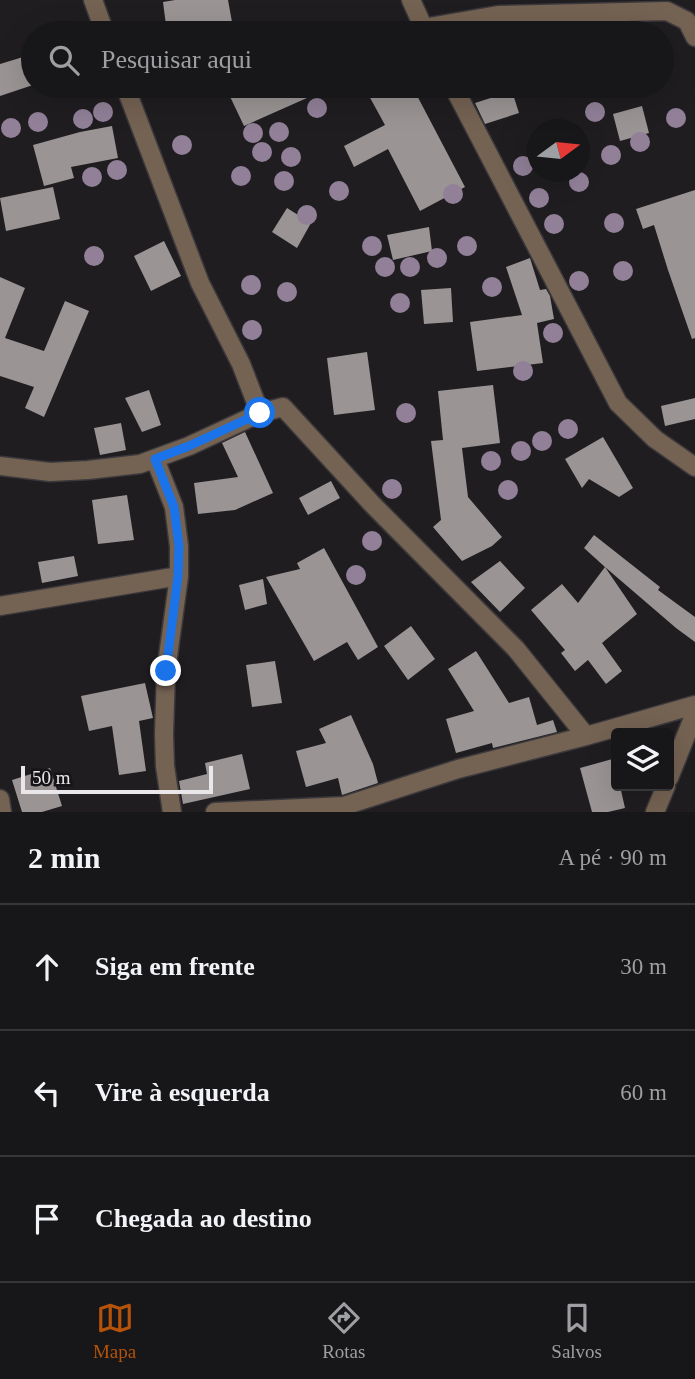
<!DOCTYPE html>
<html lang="pt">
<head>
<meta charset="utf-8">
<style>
  :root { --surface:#171618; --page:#201f21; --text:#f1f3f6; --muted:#9e9fa2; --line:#363537; --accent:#b45309 }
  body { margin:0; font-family:Georgia,serif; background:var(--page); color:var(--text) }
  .controls { position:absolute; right:21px; bottom:21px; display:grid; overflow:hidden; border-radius:7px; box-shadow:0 7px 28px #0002 }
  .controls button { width:63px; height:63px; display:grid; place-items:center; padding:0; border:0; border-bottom:2px solid var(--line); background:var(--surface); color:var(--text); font:35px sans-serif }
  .compass { position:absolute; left:527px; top:119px; width:63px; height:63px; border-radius:50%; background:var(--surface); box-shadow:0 7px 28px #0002; rotate:75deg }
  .scale { position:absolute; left:21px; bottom:18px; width:192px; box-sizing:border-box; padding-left:7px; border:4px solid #e9e7e9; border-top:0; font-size:19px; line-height:24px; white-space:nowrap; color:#e9e7e9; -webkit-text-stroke:5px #161417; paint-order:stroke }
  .stop { position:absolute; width:21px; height:21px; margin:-16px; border:5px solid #1a73e8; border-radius:50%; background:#fff }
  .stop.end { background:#1a73e8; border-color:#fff; box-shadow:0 2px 7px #0008 }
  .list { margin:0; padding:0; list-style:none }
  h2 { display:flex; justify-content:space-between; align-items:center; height:91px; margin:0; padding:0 28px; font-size:30px }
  h2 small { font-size:23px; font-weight:400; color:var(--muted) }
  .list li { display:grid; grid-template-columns:46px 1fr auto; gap:21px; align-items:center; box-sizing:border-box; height:126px; padding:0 28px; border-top:2px solid var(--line) }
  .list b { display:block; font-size:26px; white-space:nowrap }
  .list em { font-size:23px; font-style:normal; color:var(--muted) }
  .icon { flex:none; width:38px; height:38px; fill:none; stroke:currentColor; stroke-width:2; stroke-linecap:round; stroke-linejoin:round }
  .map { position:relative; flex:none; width:695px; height:812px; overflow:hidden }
  .search { position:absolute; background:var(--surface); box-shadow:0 7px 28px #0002; left:21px; right:21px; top:21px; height:77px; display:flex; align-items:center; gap:18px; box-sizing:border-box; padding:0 24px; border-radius:38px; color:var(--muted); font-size:26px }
  .sheet { height:469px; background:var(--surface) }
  nav { display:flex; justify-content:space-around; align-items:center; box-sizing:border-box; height:98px; border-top:2px solid var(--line); background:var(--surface); font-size:19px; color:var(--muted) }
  nav a { display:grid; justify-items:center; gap:4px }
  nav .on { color:var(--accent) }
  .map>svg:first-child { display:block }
</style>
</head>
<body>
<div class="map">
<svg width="695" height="812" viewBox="0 0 695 812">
  <rect width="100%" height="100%" fill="#1f1d20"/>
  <!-- building -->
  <path fill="#9a9494" d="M175,0H228L234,33H167L163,2Z
    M33,54V85L0,96V64Z
    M225,86H334L244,126Z
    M383,86H412L465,187L420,211L388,149L354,167L344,146L385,125L368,94Z
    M512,91L519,113L485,124L475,103Z
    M642,106L649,133L620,141L613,114Z
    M112,126L118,158L71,167L74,178L44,186L33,145L80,132Z
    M53,187L60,219L6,231L0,198Z
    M695,190V338L692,339L668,270L654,225L643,229L636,209Z
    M287,208L311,223L297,248L272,232Z
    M429,227L432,251L393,260L387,235Z
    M164,241L181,276L151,291L134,256Z
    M530,258L540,290L546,289L550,296L554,319L537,323L543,363L477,371L470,322L522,315L506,267Z
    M0,277L25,288L5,338L44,351L65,301L89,311L44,417L25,408L34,387L0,376Z
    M451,288L453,322L424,324L421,290Z
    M367,352L375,410L334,415L327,358Z
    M493,385L500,443L462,448L468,497L502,537L492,546L462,561L433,527L441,520L431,441L443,440L438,391Z
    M149,390L161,425L142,432L125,398Z
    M695,398V419L665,426L661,406Z
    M121,423L126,450L100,455L94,428Z
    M245,432L273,493L235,510L198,514L194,483L238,477L222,443Z
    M603,437L633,488L619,497L589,479L582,488L565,459Z
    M331,481L340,498L308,515L299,498Z
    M127,495L134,540L98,544L92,500Z
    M594,535L660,587L658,590L695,617V642L676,628L605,567L637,614L602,643L622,671L606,684L588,660L575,671L561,653L565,650L531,610L562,584L578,603L605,567L584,548Z
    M324,548L378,647L358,660L347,642L314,661L266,577L300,569L297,563Z
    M74,556L78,576L42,583L38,562Z
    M500,561L525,588L500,612L471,582Z
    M263,579L267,604L245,610L239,585Z
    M411,626L435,659L408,680L384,646Z
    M476,651L509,703L529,697L537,725L553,720L557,732L493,748L492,743L456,753L446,719L474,711L448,669Z
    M275,661L282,703L252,707L246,665Z
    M145,683L153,718L139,721L146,771L119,775L112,726L89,731L81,696Z
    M351,715L373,764L378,783L342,795L338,778L306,787L296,751L326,743L319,729Z
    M242,754L250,789L183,804L179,781L207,774L205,763Z
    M616,758V786H620L625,808L608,812H592L580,768Z
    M50,768L62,806L42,812H22L12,780Z"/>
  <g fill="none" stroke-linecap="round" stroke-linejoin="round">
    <!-- minor casing -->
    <g stroke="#3b393c" stroke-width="21">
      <path id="minor" d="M93,0L105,33
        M411,0L426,33
        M423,28L498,15L667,11L687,21L695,37
        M125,86L200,283L241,364L260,413L283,407L373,505L516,649L586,736
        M453,86L618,403L655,439L695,467
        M155,459L174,507L179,546V576L166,671L164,734L165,766L172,812
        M0,466L50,472L88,470L140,464L189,446L260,413
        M0,606L179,576
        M669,778L695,713
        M0,799L2,812
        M215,812L344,806L458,769L586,736L695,705
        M655,812L666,786"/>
    </g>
    <!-- minor -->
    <use href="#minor" stroke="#746252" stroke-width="18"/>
  </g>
  <!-- trees -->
  <g fill="#918098">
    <circle cx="317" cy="108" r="10"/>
    <circle cx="103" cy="112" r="10"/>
    <circle cx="595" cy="112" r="10"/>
    <circle cx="676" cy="118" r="10"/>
    <circle cx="83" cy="119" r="10"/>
    <circle cx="38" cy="122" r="10"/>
    <circle cx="11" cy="128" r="10"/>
    <circle cx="279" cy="132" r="10"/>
    <circle cx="253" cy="133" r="10"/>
    <circle cx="640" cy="142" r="10"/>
    <circle cx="182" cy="145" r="10"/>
    <circle cx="262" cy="152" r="10"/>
    <circle cx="611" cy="155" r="10"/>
    <circle cx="291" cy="157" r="10"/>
    <circle cx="523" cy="166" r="10"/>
    <circle cx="117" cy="170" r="10"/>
    <circle cx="241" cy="176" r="10"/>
    <circle cx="92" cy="177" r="10"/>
    <circle cx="284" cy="181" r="10"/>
    <circle cx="579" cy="182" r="10"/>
    <circle cx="339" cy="191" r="10"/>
    <circle cx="453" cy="194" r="10"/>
    <circle cx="539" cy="198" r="10"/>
    <circle cx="307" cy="215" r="10"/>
    <circle cx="614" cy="223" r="10"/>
    <circle cx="554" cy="224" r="10"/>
    <circle cx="372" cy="246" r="10"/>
    <circle cx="467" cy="246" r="10"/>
    <circle cx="94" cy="256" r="10"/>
    <circle cx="437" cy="258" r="10"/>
    <circle cx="385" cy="267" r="10"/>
    <circle cx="410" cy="267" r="10"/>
    <circle cx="623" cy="271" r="10"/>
    <circle cx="579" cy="281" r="10"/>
    <circle cx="251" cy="285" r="10"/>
    <circle cx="492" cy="287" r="10"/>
    <circle cx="287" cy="292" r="10"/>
    <circle cx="400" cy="303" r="10"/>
    <circle cx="252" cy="330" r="10"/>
    <circle cx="553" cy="333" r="10"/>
    <circle cx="523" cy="371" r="10"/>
    <circle cx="406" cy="413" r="10"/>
    <circle cx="568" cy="429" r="10"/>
    <circle cx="542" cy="441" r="10"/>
    <circle cx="521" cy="451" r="10"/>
    <circle cx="491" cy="461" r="10"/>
    <circle cx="392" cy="489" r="10"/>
    <circle cx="508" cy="490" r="10"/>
    <circle cx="372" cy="541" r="10"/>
    <circle cx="356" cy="575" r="10"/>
  </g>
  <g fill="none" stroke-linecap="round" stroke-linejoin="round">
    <!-- route -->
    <path stroke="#1a73e8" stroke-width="9" d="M166,671L178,576L179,546L174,507L155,459L189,446L260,413"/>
  </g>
</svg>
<div class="controls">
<button><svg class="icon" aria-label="layers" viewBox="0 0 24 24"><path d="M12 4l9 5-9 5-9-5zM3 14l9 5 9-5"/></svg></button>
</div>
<svg class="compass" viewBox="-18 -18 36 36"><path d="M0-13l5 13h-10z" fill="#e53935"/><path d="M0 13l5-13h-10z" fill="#9e9fa2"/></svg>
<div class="scale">50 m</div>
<div class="stop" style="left:260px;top:413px"></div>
<div class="stop end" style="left:166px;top:671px"></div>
<div class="search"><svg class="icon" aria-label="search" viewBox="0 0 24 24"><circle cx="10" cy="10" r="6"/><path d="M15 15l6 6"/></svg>Pesquisar aqui</div>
</div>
<section class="sheet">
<h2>2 min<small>A pé · 90 m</small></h2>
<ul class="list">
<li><svg class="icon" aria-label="ahead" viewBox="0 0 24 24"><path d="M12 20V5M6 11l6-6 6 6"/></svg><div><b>Siga em frente</b></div><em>30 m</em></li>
<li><svg class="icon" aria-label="left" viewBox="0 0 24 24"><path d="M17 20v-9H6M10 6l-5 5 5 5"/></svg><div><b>Vire à esquerda</b></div><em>60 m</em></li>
<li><svg class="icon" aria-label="arrive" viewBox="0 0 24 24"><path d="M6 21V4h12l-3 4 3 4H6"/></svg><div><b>Chegada ao destino</b></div></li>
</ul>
</section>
<nav>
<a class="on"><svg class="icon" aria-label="map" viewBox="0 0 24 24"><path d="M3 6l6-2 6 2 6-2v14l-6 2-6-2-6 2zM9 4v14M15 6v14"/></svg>Mapa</a>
<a><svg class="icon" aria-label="directions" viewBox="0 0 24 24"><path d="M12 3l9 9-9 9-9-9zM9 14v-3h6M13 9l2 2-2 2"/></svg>Rotas</a>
<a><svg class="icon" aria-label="saved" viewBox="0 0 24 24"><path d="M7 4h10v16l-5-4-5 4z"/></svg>Salvos</a>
</nav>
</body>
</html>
